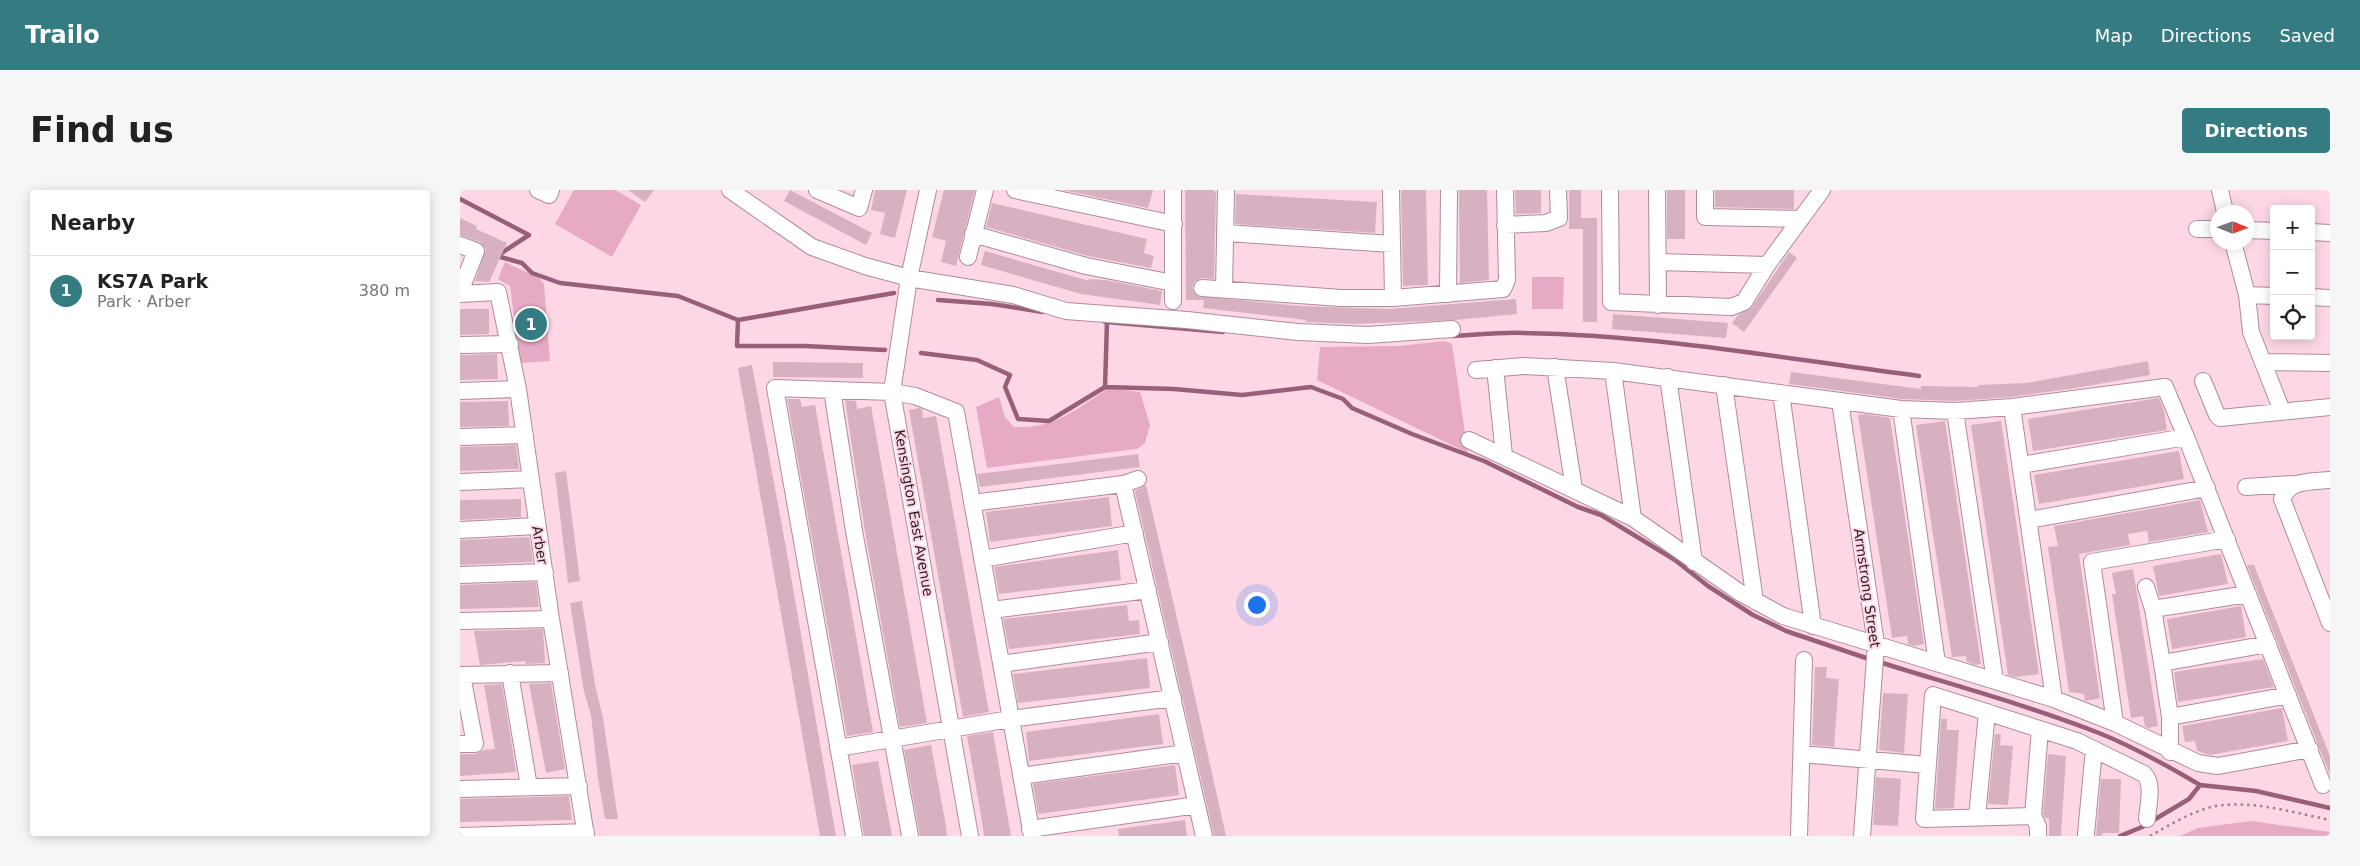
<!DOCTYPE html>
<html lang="en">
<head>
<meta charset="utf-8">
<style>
  :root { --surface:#fff; --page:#f6f6f6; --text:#222; --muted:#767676; --line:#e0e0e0; --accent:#347c81 }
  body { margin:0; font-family:"DejaVu Sans",sans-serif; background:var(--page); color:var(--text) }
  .controls { position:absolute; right:15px; top:15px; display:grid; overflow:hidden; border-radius:5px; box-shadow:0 2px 12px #0003 }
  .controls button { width:45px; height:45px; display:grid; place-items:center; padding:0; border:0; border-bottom:1px solid var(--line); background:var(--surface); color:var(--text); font:25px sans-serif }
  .compass { position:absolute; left:1750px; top:15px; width:45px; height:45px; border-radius:50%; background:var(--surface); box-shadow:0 2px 12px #0003; rotate:91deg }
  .you { position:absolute; left:796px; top:414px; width:18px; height:18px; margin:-12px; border:4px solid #fff; border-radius:50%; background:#1a73e8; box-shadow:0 0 0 8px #1a73e833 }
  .badge { display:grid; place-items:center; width:32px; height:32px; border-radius:50%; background:var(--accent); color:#fff; font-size:16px; font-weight:700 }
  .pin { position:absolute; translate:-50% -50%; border:2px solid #fff; box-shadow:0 1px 5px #0006 }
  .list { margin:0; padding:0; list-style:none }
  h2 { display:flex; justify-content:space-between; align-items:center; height:65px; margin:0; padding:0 20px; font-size:21px }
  h2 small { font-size:16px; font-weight:400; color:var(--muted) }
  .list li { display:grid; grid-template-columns:32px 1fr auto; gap:15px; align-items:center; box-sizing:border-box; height:70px; padding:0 20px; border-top:1px solid var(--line) }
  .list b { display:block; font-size:19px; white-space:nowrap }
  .list p { margin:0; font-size:16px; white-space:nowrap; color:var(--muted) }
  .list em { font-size:16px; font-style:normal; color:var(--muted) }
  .icon { flex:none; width:28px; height:28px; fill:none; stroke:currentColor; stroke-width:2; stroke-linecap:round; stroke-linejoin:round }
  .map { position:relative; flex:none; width:1870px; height:646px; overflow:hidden; border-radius:5px }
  header { display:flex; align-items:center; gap:30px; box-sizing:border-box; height:70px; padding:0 25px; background:var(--accent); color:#fff }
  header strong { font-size:24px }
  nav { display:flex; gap:28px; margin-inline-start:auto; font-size:18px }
  .intro { display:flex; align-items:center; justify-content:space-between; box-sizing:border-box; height:120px; padding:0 30px }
  h1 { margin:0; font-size:35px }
  .button { padding:12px 22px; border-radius:5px; background:var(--accent); color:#fff; font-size:18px; font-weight:700 }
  main { display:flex; gap:30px; padding:0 30px }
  aside { flex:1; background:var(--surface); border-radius:5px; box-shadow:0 2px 12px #0003 }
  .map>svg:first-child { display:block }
</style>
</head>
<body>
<header>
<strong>Trailo</strong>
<nav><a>Map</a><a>Directions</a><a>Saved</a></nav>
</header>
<div class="intro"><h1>Find us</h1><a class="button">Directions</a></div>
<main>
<aside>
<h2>Nearby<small></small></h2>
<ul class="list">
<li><span class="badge">1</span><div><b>KS7A Park</b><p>Park · Arber</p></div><em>380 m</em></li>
</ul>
</aside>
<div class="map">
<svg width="1870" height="646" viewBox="0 0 1870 646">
  <rect width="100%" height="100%" fill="#fed7e7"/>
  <!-- green -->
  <path fill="#e7aac5" d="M114,0H155L181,15L152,67L95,34Z
    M45,72L79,88L84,94L90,171L60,173L50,96L38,89Z
    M1072,87H1104L1103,119H1072Z
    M985,151L992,154L1008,263L857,190L860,157L939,156Z
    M648,198L680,202L690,235L685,253L677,259L527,278L516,217L539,207L545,227L554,237C594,239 616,220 648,198Z
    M1791,631L1870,642V646H1720L1738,638Z"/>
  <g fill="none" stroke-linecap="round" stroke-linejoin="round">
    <!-- stream -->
    <path stroke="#985f79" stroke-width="4.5" d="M0,9L69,45L37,66L62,73L72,83L100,93L218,106L278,130L277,156H345L425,160
      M478,110L532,114L583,122
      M278,130L434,103
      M645,132H647L645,197
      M647,132L763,142
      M992,146C1016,145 1040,142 1064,143C1196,145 1328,169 1459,186
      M461,163L517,170L550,185L545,197L558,229L589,231L645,197L714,199L782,205L851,197L883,209L892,218L952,244L1024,271L1118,317L1141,325L1215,370L1248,396L1293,425L1326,441L1412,470
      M1419,472C1493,495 1567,515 1639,543C1674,557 1708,576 1740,595
      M1660,646L1682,637L1729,609L1740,595L1796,601L1870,618"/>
  </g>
  <!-- building -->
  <path fill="#d7b1c2" d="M168,0H194L185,12Z
    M330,0L412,43L406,55L324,11Z
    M415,0H447L435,48L420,44L425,23L411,20Z
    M484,0H515L496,76L481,72L486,51L472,47Z
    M603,0H693L688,18Z
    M725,0H754L756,3L754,89L742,88L734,92L732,98L737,106L840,116L928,119L1056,109L1057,124L995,130L893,134L846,132V130L743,118L744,110H726Z
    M941,0H966L968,95L943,96Z
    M999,0H1027L1029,90L1000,93Z
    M1055,0H1081V23L1056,24Z
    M1109,0H1121V28H1137V132H1123V39H1109Z
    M1207,0H1225V49H1207Z
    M1255,0H1334V19L1255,17Z
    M776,4L917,12L915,43L775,34Z
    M532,13L687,49L684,63L694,66L691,78L628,66L526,37Z
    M0,28L17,36L16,39L47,53L29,92L15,91L26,59L20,52L0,45Z
    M525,61L629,91V89L646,90L702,101L700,115L621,104L531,78L521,75Z
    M1329,62L1337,68L1284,142L1272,133L1278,125L1292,117Z
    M0,119H29V144L0,145Z
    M1153,124L1268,133L1266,148L1152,139Z
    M37,164L38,189L0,190V165Z
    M1688,171L1690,185L1616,198L1551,207L1495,211L1442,209L1329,194L1331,182L1461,199V196L1518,197V195L1566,193Z
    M313,172L403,173V188L313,187Z
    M292,175L325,352L376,646H360L348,578L278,178Z
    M1699,208L1704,221L1707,240L1573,261L1568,229Z
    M327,209H340L342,217L355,215L413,542L387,546Z
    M385,210L396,211L397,219L411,216L467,533L440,537L405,342Z
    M48,211L49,236L0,237V212Z
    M459,218L462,219L463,228L476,226L529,522L503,527L449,220Z
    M1405,224L1430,228L1464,454L1454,456L1448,454L1447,446L1432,448L1398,225Z
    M1485,231L1521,474L1516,475L1507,472L1506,466L1492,467L1456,235Z
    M1541,231L1579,484L1556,487L1548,485L1511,235Z
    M56,255L59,279L0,281V257Z
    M1719,261L1724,289L1579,314L1574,285Z
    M678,264L680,277L520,297L517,284Z
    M106,281L120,391L108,393L95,283Z
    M686,295L726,467L766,646H754L675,301Z
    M649,307L652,336L530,352L526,322Z
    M61,309V327L0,330V310Z
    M1740,310L1748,342L1689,352L1687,341L1668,344L1670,355L1619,364L1640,508L1625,511L1624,504L1609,502L1588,357L1598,356L1594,336Z
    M69,347L73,372L0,375V350Z
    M658,360L661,390L539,404L534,377Z
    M1761,364L1768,394L1699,406L1693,376Z
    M1787,375H1794L1870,566V585Z
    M1673,379L1698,536L1688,538L1685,536L1683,526L1671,528L1652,404H1656L1652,383Z
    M76,392L79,417L0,419V395Z
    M122,411L135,495L143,528L158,629H145L138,588L131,525L124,502L110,413Z
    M667,415L669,431L679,430L680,444L549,459L543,429Z
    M1781,416L1786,447L1712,459L1707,429Z
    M83,439L85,473L66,474L65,471L20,475L14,441Z
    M687,468L690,498L558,513L553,484Z
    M1803,469L1814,497L1718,512L1714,482Z
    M1355,477H1367L1366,488L1379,489L1374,557L1352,555Z
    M91,493L105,579L86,583L69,494Z
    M42,494L56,582L0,586V564H15L23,560L35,559L24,495Z
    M1423,503L1448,504L1444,563L1419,560Z
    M1822,518L1828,551L1750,565L1737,561L1735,551L1725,552L1722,536Z
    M699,524L703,554L569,571L566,542Z
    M1481,529H1487V540H1499L1494,618L1475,619Z
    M533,542L537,565L551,646H524L522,631L507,546Z
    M1535,544H1541L1540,555L1553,556L1548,615L1528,614Z
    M471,555L486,636L487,646H460L444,560Z
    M1588,564L1606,566L1601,646H1589V628H1585L1583,624Z
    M418,571L432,646H404L392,575Z
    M715,575L719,605L578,624L573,594Z
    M1416,587L1441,589L1438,636L1413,635Z
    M1641,589H1661L1659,643H1643L1642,646H1636Z
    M109,606L112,630L0,632V609Z
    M725,630L727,646H659L658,639Z"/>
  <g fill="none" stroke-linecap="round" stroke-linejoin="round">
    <!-- minor casing -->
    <g stroke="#af8b9b" stroke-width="18">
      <path id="minor" d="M78,0L89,5L91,0
        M270,0L352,57L405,76L449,88L553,105L606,121L727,130L838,142L908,145L992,139
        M357,0L399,18L404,0
        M468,0L449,88L432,202L510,646
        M555,0L714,34
        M713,0V111
        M931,0L933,108
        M1150,0L1151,112L1271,117L1284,112L1307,75L1362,0
        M1197,0L1198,115
        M1245,0V27L1341,29
        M1760,0L1765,22
        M1045,35L1086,33L1099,28L1098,0
        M1737,39H1758
        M1788,40L1814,41
        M1851,42L1870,43
        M766,43L932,54
        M513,44L626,76L713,93
        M1773,52L1787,105L1791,142L1822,221
        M0,55L16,61L0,102
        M508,67L525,0
        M1198,72L1307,75
        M742,98L881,108H933L1043,99L1047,90L1045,0
        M764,99L766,0
        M0,104L38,102L58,199L91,429L126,646
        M988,104L989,0
        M1787,105L1814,106
        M1851,107L1870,108
        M0,155L50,154
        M1803,172L1870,173
        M1095,177L1114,299
        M1035,178L1044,265
        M1016,180L1064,176L1153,181L1441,219L1495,221L1552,217L1705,197L1726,247L1863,595
        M1153,181L1173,328
        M1208,187L1234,372
        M1743,191L1757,225L1760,228L1870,217
        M1264,195L1295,411
        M372,200L394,341L450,646
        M0,201L58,199
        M1321,203L1353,436
        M1380,211L1416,454L1402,646
        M1552,217L1594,509
        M1441,219L1477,473
        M1495,221L1535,491
        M0,247L65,245
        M1009,250L1173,328L1279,402L1323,426L1594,509L1655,533L1738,573L1758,576L1850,559
        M1561,275L1726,247
        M1870,290C1851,292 1830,289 1822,309L1870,433
        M0,292L71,289
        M663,294L744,646
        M1786,297L1832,294
        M512,313L663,294L678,289
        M1569,330L1747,298
        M0,340L77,336
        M522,369L675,343
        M0,385L85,382
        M1686,397L1693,419L1702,473L1710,527V562
        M1693,419L1788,404
        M532,420L688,400
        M0,431L91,429
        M1702,473L1808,454
        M541,474L700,452
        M50,483L69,597
        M1710,527L1828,505
        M1655,533L1632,372L1767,349
        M0,554H15L2,485L100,483
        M378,558L550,529L713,508
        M1342,564L1467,575
        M561,586L725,563
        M0,599L119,596
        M1573,626L1464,629L1473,505L1617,551L1684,584C1694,594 1688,615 1687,629
        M1517,627L1527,522
        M570,639L737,615
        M1626,644L1634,559
        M1578,645V636L1573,626L1580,539
        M0,646L126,642
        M394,646L315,198L432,202L455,206L496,222L572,646
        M1339,646L1344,470"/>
    </g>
    <!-- path -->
    <path stroke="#9d828d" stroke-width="2.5" stroke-dasharray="2.5 4" stroke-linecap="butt" d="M1690,646C1709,635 1741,616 1764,615C1799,612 1836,623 1870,630"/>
    <!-- minor -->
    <use href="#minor" stroke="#fff" stroke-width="16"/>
  </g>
  <g text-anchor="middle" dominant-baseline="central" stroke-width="4" stroke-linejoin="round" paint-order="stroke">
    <!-- street labels -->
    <g font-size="14" fill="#2c1e24" stroke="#fed7e7">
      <text transform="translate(454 323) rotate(80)">Kensington East Avenue</text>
      <text transform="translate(80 355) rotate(81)">Arber</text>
      <text transform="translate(1407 398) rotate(82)">Armstrong Street</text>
    </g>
  </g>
</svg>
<div class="controls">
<button>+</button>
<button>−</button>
<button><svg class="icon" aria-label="locate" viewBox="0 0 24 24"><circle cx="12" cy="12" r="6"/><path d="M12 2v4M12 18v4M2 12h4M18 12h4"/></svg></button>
</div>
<svg class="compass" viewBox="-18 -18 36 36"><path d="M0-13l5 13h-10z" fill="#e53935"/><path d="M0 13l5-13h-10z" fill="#767676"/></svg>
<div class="you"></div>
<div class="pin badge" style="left:71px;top:134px">1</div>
</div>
</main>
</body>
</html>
